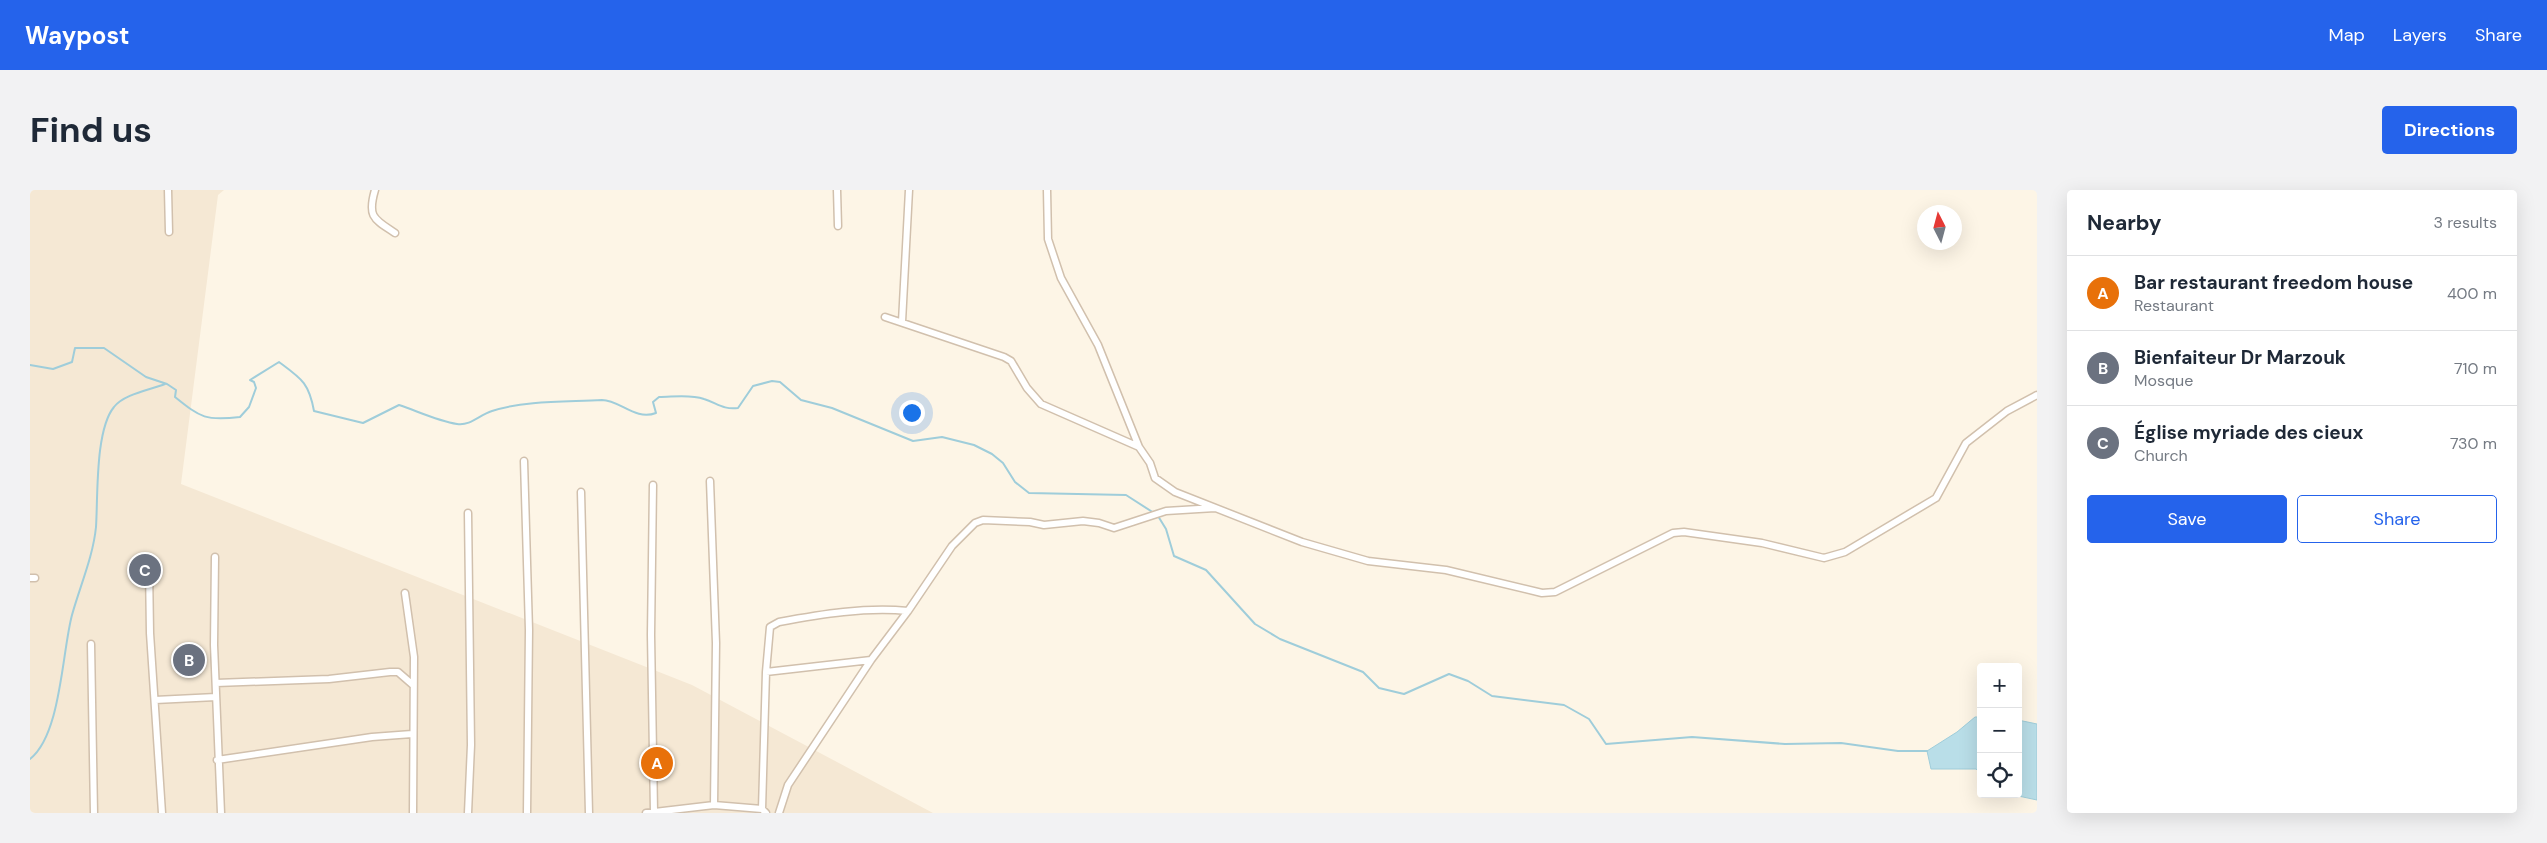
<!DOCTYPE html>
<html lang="en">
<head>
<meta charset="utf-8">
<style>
  :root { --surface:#fff; --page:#f2f2f3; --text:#1f2937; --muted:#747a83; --line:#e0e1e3; --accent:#2563eb }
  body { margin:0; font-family:"DM Sans",sans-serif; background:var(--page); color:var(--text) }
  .controls { position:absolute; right:15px; bottom:15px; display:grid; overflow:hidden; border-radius:5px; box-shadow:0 5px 20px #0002 }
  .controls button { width:45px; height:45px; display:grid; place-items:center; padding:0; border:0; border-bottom:1px solid var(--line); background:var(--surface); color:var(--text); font:25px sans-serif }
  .compass { position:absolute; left:1887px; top:15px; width:45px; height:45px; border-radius:50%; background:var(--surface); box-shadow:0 5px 20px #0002; rotate:354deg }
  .you { position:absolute; left:881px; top:222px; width:18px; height:18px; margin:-12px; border:4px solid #fff; border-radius:50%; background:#1a73e8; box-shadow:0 0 0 8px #1a73e833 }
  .badge { display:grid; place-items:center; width:32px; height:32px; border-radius:50%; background:var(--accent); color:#fff; font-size:16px; font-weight:700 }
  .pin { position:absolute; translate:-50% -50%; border:2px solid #fff; box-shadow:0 1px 5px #0006 }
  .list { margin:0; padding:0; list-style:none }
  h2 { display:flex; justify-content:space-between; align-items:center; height:65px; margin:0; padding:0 20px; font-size:21px }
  h2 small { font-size:16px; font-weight:400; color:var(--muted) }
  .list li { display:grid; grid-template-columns:32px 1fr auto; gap:15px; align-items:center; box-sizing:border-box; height:75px; padding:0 20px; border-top:1px solid var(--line) }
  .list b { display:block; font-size:19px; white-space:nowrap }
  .list p { margin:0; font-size:16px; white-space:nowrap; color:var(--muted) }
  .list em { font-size:16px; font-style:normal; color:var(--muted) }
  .actions { display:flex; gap:10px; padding:15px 20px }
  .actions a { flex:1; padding:11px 0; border:1px solid var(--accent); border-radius:5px; text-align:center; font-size:18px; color:var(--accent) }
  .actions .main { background:var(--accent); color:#fff }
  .icon { flex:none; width:28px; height:28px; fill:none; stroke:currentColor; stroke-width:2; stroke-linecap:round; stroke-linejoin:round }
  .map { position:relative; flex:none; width:2007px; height:623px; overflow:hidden; border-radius:5px }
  header { display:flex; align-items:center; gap:30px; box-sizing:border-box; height:70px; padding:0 25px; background:var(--accent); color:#fff }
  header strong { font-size:24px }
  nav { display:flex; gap:28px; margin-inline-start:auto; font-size:18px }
  .intro { display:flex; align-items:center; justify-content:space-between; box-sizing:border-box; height:120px; padding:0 30px }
  h1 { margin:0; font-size:35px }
  .button { padding:12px 22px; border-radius:5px; background:var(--accent); color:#fff; font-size:18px; font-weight:700 }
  main { display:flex; gap:30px; padding:0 30px }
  aside { flex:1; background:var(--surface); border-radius:5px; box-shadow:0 5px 20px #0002 }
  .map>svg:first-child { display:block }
</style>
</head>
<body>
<header>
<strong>Waypost</strong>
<nav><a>Map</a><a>Layers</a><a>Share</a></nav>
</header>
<div class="intro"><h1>Find us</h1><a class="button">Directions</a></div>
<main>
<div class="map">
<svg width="2007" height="623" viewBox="0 0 2007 623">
  <rect width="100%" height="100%" fill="#fdf5e6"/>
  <!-- residential -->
  <path fill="#f5e8d4" d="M0,0H194L188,5L151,294L662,495L903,623H0Z"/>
  <!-- water -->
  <path fill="#b9dee8" stroke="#9fcdda" d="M1945,527H1951V583L1946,579H1901L1897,561L1927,542Z
    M1988,530L2007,534V610L1979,604H1988Z"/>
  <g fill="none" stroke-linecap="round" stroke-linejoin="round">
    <!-- stream -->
    <path stroke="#9fcdda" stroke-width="2" d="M0,175L23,179L42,172L45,158H74L116,187L137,194L146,200L145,207C171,228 176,231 210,227L219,217L226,198L224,192L220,190L249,172C272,189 279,193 284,221L333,233L369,215C387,221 408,231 427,234C441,236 449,225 462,221C496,210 537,212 572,210C590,210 605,231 626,223L623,212L629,207C643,207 660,204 674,209C687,213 693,220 708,218L723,196L742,191L750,192L771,210L802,218L883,251L912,247L944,255L962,264L973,273L985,292L999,303L1096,305L1124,323
      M1128,326L1136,339L1144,366L1176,380L1225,434L1250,449L1333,482L1349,498L1374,504L1419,484L1438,491L1462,506L1534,515L1559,529L1576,554L1662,547L1755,554L1811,553L1868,561H1897
      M0,569C31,545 32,462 42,425C50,396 63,367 66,337C68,307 65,240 84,217C94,204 120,200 135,194"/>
    <!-- street casing -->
    <g stroke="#d1c0ad" stroke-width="9">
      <path id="street" d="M138,0L139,42
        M345,0C337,27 344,29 365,43
        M807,0L808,36
        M1017,0L1018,49L1031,88L1068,155L1109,257
        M855,127L974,167L981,171L997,198L1011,214L1109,257L1120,273L1125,288L1145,302L1272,352L1338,371L1416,380L1512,403L1525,402L1643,343L1654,342L1732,353L1794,368L1815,362L1906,308L1936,253L1977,221L2007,205
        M872,132L879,0
        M494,271L499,440L497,623
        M680,291L686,453L684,615
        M623,295L621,445L624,622
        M551,302L559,623
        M438,323L441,555L438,623
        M185,367L184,455L191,623
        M119,377L120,443L132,623
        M0,388H5
        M375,403L384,467L383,623
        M61,454L64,623
        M736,482L841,470
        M186,493L299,489L360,482H368L383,495
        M125,510L186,507
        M187,570L342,547L382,544
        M732,619L736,482L740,437L749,432C792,424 835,417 878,421
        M616,623L684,615L732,619L736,623
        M749,623L758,595L841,470L878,421L922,356L945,333L953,330L1000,332L1014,335L1053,331L1069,333L1084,338L1136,321L1185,318"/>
    </g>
    <!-- street -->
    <use href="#street" stroke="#fff" stroke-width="6"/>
  </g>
</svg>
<div class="controls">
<button>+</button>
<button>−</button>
<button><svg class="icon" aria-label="locate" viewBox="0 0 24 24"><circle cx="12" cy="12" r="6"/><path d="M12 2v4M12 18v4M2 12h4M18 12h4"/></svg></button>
</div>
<svg class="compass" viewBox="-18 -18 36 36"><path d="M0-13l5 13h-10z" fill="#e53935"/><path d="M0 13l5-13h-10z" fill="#747a83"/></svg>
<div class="you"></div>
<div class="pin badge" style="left:627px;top:573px;background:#e8710a">A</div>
<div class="pin badge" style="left:159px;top:470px;background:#6b7280">B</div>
<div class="pin badge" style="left:115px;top:380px;background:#6b7280">C</div>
</div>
<aside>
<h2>Nearby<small>3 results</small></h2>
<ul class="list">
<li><span class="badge" style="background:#e8710a">A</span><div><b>Bar restaurant freedom house</b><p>Restaurant</p></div><em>400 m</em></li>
<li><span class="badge" style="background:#6b7280">B</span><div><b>Bienfaiteur Dr Marzouk</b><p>Mosque</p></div><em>710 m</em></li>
<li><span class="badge" style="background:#6b7280">C</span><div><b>Église myriade des cieux</b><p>Church</p></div><em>730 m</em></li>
</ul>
<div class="actions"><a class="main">Save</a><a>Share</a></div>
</aside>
</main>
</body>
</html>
